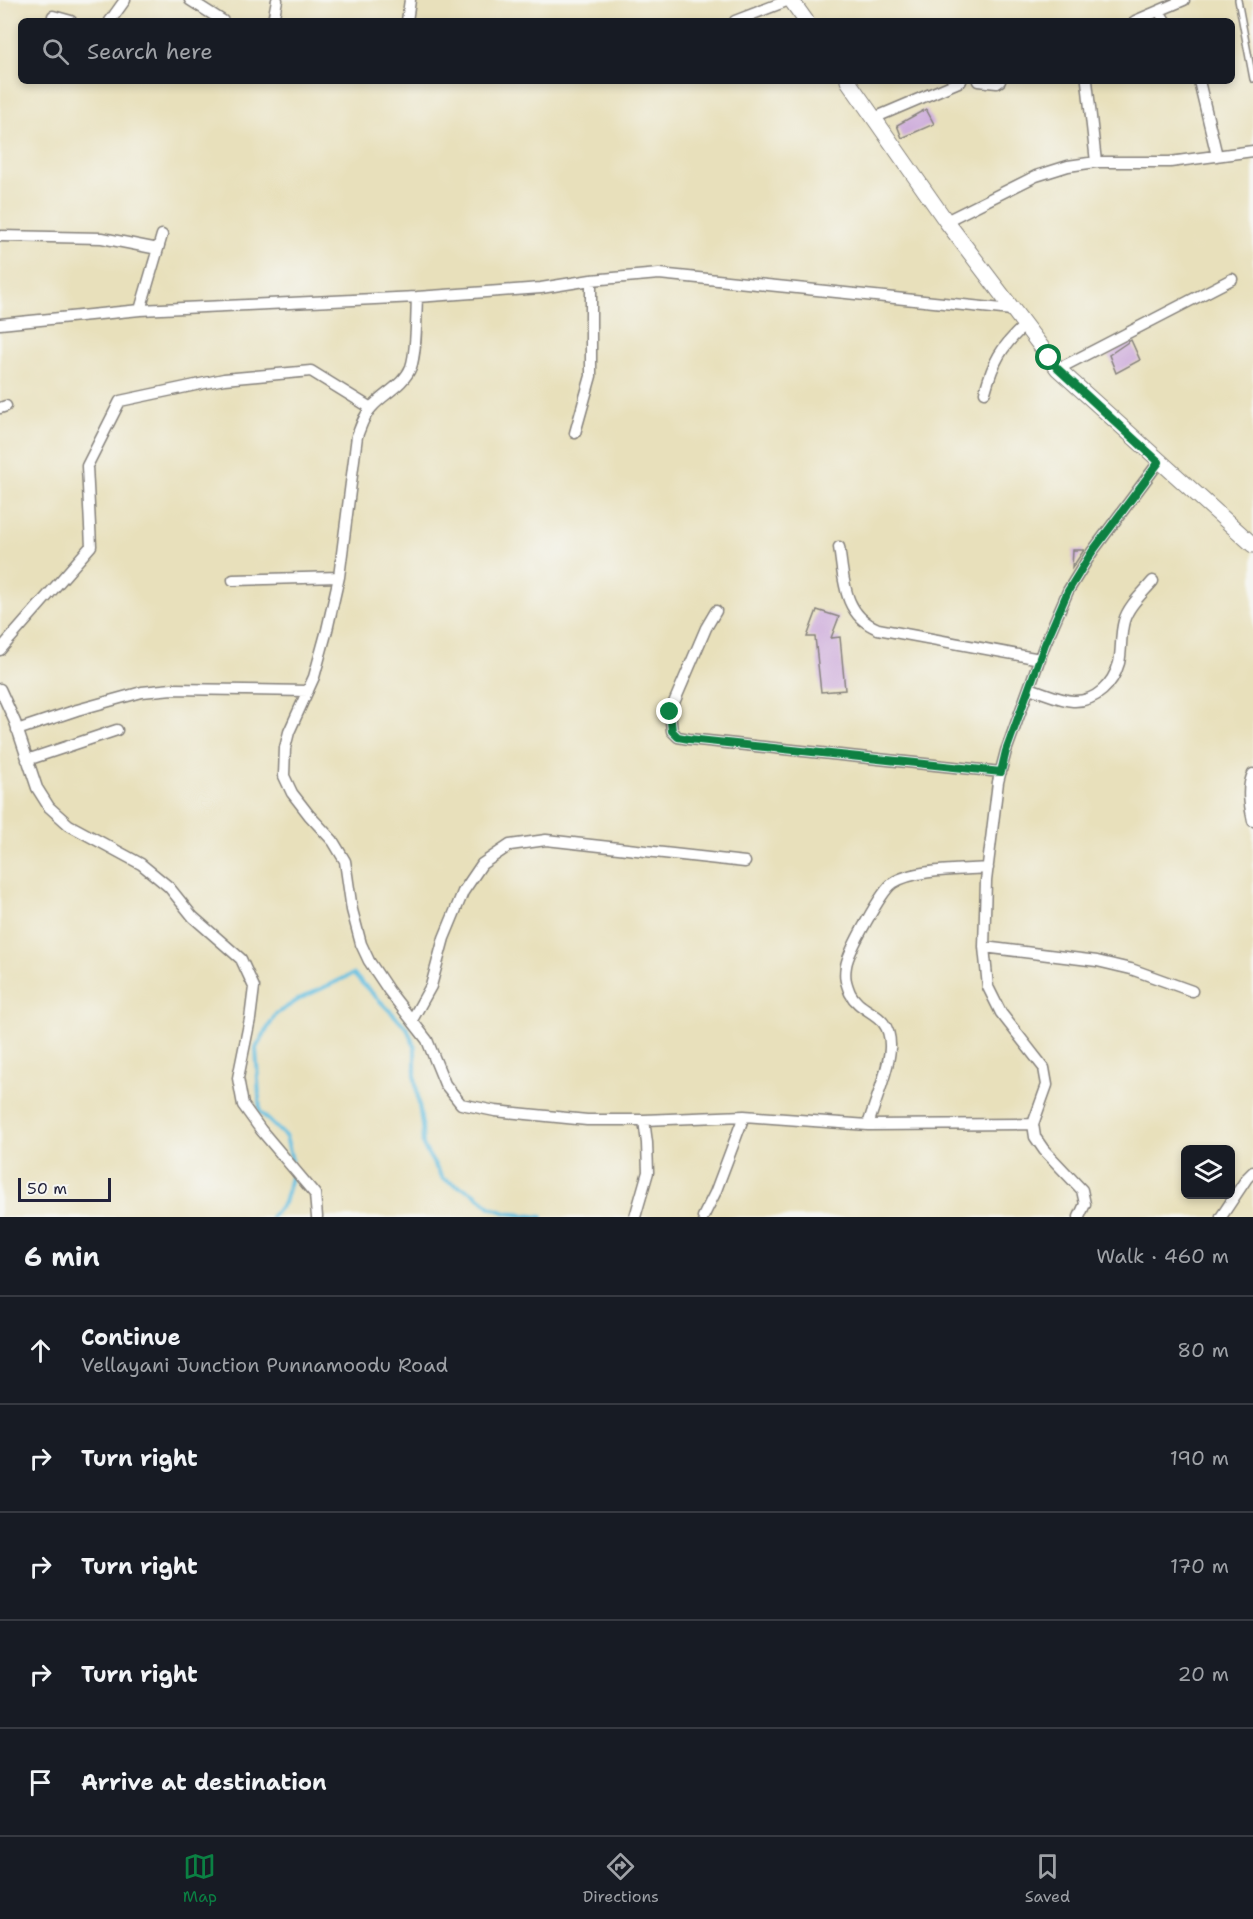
<!DOCTYPE html>
<html lang="en">
<head>
<meta charset="utf-8">
<style>
  :root { --surface:#171b24; --page:#242831; --text:#f1f3f6; --muted:#9ea1a6; --line:#363941; --accent:#0b8043 }
  body { margin:0; font-family:"Shantell Sans",sans-serif; background:var(--page); color:var(--text) }
  .controls { position:absolute; right:18px; bottom:18px; display:grid; overflow:hidden; border-radius:9px; box-shadow:0 3px 9px #0003 }
  .controls button { width:54px; height:54px; display:grid; place-items:center; padding:0; border:0; border-bottom:2px solid var(--line); background:var(--surface); color:var(--text); font:30px sans-serif }
  .scale { position:absolute; left:18px; bottom:15px; width:93px; box-sizing:border-box; padding-left:6px; border:3px solid #22223b; border-top:0; font-size:16px; line-height:21px; white-space:nowrap; color:#22223b; -webkit-text-stroke:4px #f6f6f2; paint-order:stroke }
  .stop { position:absolute; width:18px; height:18px; margin:-14px; border:4px solid #0b8043; border-radius:50%; background:#fff }
  .stop.end { background:#0b8043; border-color:#fff; box-shadow:0 2px 6px #0008 }
  .list { margin:0; padding:0; list-style:none }
  h2 { display:flex; justify-content:space-between; align-items:center; height:78px; margin:0; padding:0 24px; font-size:26px }
  h2 small { font-size:20px; font-weight:400; color:var(--muted) }
  .list li { display:grid; grid-template-columns:39px 1fr auto; gap:18px; align-items:center; box-sizing:border-box; height:108px; padding:0 24px; border-top:2px solid var(--line) }
  .list b { display:block; font-size:22px; white-space:nowrap }
  .list p { margin:0; font-size:20px; white-space:nowrap; color:var(--muted) }
  .list em { font-size:20px; font-style:normal; color:var(--muted) }
  .icon { flex:none; width:33px; height:33px; fill:none; stroke:currentColor; stroke-width:2; stroke-linecap:round; stroke-linejoin:round }
  .map { position:relative; flex:none; width:1253px; height:1217px; overflow:hidden }
  .search { position:absolute; background:var(--surface); box-shadow:0 3px 9px #0003; left:18px; right:18px; top:18px; height:66px; display:flex; align-items:center; gap:15px; box-sizing:border-box; padding:0 21px; border-radius:9px; color:var(--muted); font-size:22px }
  .sheet { height:618px; background:var(--surface) }
  nav { display:flex; justify-content:space-around; align-items:center; box-sizing:border-box; height:84px; border-top:2px solid var(--line); background:var(--surface); font-size:16px; color:var(--muted) }
  nav a { display:grid; justify-items:center; gap:3px }
  nav .on { color:var(--accent) }
  .map>svg:first-child { display:block }
</style>
</head>
<body>
<div class="map">
<svg width="1253" height="1217" viewBox="0 0 1253 1217">
  <rect width="100%" height="100%" fill="#f6f6f2"/>
  <filter id="ink" filterUnits="userSpaceOnUse"><feTurbulence type="fractalNoise" baseFrequency=".0167" numOctaves="2"/><feDisplacementMap in="SourceGraphic" scale="12" xChannelSelector="R" yChannelSelector="G"/><feConvolveMatrix kernelMatrix="1 2 1 2 8 2 1 2 1" color-interpolation-filters="sRGB"/></filter>
  <filter id="wash" filterUnits="userSpaceOnUse"><feTurbulence type="fractalNoise" baseFrequency=".008" numOctaves="4" result="noise"/><feDisplacementMap in="SourceGraphic" scale="24" xChannelSelector="R" yChannelSelector="G"/><feGaussianBlur stdDeviation="1.35" result="paint"/><feColorMatrix in="noise" values="0 0 0 0 0 0 0 0 0 0 0 0 0 0 0 0 0 1.4 0 .05"/><feComposite in="paint" operator="in"/></filter>
  <g filter="url(#wash)">
    <rect width="100%" height="100%" fill="#e8e0bb"/>
    <g fill="none" stroke-linecap="round" stroke-linejoin="round">
      <!-- stream -->
      <path stroke="#61bddf" stroke-width="4" d="M292,1160L286,1137L260,1112L256,1048L276,1014L301,998L353,974L407,1028L415,1048V1078L422,1125L423,1146L443,1179L474,1193L490,1207L506,1213L542,1217
        M271,1217L284,1203L293,1170"/>
    </g>
    <g id="blocks">
      <!-- building -->
      <path fill="#cfafdc" d="M926,109L934,124L902,138L897,125Z
        M1131,340L1140,360L1116,373L1109,355Z
        M1073,550H1084L1072,568Z
        M817,610L839,617L831,638L840,637L845,690L821,692L815,637H807Z"/>
    </g>
  </g>
  <g filter="url(#ink)">
    <use href="#blocks" fill-opacity="0" stroke="#85817b" stroke-width="1.5"/>
    <g fill="none" stroke-linecap="round" stroke-linejoin="round">
      <!-- lane casing -->
      <g stroke="#85817b" stroke-width="8">
        <path id="lane" d="M1238,0L1253,79"/>
      </g>
      <!-- street casing -->
      <g stroke="#85817b" stroke-width="13">
        <path id="street" d="M190,0L223,21
          M1159,11L1165,21
          M53,16L71,21
          M110,21L125,0
          M273,21L277,0
          M407,21L410,0
          M735,21L789,0
          M1135,21L1184,0
          M978,81L997,83L1000,81
          M1087,81L1096,162
          M1199,81L1217,156
          M874,118L961,81
          M946,221L1036,176L1068,166L1096,162H1170L1253,151
          M0,236L102,238L158,249
          M417,297C416,316 417,350 411,367C404,385 383,394 372,407C364,415 361,426 357,436L339,577L327,630L314,677L289,732L285,748L284,776L292,793L309,815L333,841L345,861L352,910L361,944L369,961L389,991L427,1040L445,1084L461,1104L495,1111L587,1120H644L744,1116L868,1125L1033,1124
          M140,310L162,235
          M0,324L140,310L417,297L541,288L591,280L659,274L1012,310
          M1058,369L1232,279
          M985,392C993,362 1001,347 1024,326
          M0,408L6,406
          M575,433L591,376V280
          M839,547C844,579 843,615 878,629L1040,659
          M233,580L339,577
          M716,611L706,628L670,712L672,731L678,737L689,739L1001,772
          M0,650L91,546L87,466L120,401L224,379L311,371L371,408
          M1029,688C1043,692 1059,700 1073,701C1096,702 1113,684 1119,663C1122,649 1120,635 1124,621C1128,606 1143,593 1153,581
          M0,689L15,722L37,788L49,807L69,825L141,864L169,887L193,917L241,959L254,987L250,1019L238,1078L243,1105L261,1130L315,1194L317,1217
          M17,730L77,710L142,692L172,689L308,691
          M27,760L117,730
          M1253,774C1246,788 1250,807 1253,821
          M984,947L1097,961L1131,969L1192,991
          M412,1020L431,986L444,938L463,892L482,864L510,845L546,840L745,862
          M868,1125C874,1105 891,1064 890,1045C890,1011 861,1015 850,993C846,983 844,977 846,966C848,952 882,890 893,883C913,869 963,870 988,868
          M635,1217L648,1172L647,1143L644,1120
          M703,1217L715,1193L744,1116
          M1079,1217L1085,1204L1082,1190L1044,1150L1035,1137L1033,1124L1047,1085L1044,1068L1001,1013L988,987L984,947L986,881L998,782L1006,751L1045,644L1068,591L1092,552L1159,462
          M1221,1217L1247,1178L1253,1172"/>
      </g>
      <!-- secondary casing -->
      <g stroke="#85817b" stroke-width="17">
        <path id="secondary" d="M791,0L806,21
          M848,81L946,221L1058,369L1253,545"/>
      </g>
      <!-- lane -->
      <use href="#lane" stroke="#fff" stroke-width="5"/>
      <!-- street -->
      <use href="#street" stroke="#fff" stroke-width="10"/>
      <!-- secondary -->
      <use href="#secondary" stroke="#fff" stroke-width="15"/>
    </g>
  </g>
  <g fill="none" stroke-linecap="round" stroke-linejoin="round" filter="url(#ink)">
    <!-- route -->
    <path stroke="#0b8043" stroke-width="8" d="M670,712L672,731L678,737L689,739L1001,772L1006,751L1045,644L1068,591L1092,552L1159,462L1058,369L1049,358"/>
  </g>
</svg>
<div class="controls">
<button><svg class="icon" aria-label="layers" viewBox="0 0 24 24"><path d="M12 4l9 5-9 5-9-5zM3 14l9 5 9-5"/></svg></button>
</div>
<div class="scale">50 m</div>
<div class="stop" style="left:1049px;top:358px"></div>
<div class="stop end" style="left:670px;top:712px"></div>
<div class="search"><svg class="icon" aria-label="search" viewBox="0 0 24 24"><circle cx="10" cy="10" r="6"/><path d="M15 15l6 6"/></svg>Search here</div>
</div>
<section class="sheet">
<h2>6 min<small>Walk · 460 m</small></h2>
<ul class="list">
<li><svg class="icon" aria-label="ahead" viewBox="0 0 24 24"><path d="M12 20V5M6 11l6-6 6 6"/></svg><div><b>Continue</b><p>Vellayani Junction Punnamoodu Road</p></div><em>80 m</em></li>
<li><svg class="icon" aria-label="right" viewBox="0 0 24 24"><path d="M7 20v-9h11M14 6l5 5-5 5"/></svg><div><b>Turn right</b></div><em>190 m</em></li>
<li><svg class="icon" aria-label="right" viewBox="0 0 24 24"><path d="M7 20v-9h11M14 6l5 5-5 5"/></svg><div><b>Turn right</b></div><em>170 m</em></li>
<li><svg class="icon" aria-label="right" viewBox="0 0 24 24"><path d="M7 20v-9h11M14 6l5 5-5 5"/></svg><div><b>Turn right</b></div><em>20 m</em></li>
<li><svg class="icon" aria-label="arrive" viewBox="0 0 24 24"><path d="M6 21V4h12l-3 4 3 4H6"/></svg><div><b>Arrive at destination</b></div></li>
</ul>
</section>
<nav>
<a class="on"><svg class="icon" aria-label="map" viewBox="0 0 24 24"><path d="M3 6l6-2 6 2 6-2v14l-6 2-6-2-6 2zM9 4v14M15 6v14"/></svg>Map</a>
<a><svg class="icon" aria-label="directions" viewBox="0 0 24 24"><path d="M12 3l9 9-9 9-9-9zM9 14v-3h6M13 9l2 2-2 2"/></svg>Directions</a>
<a><svg class="icon" aria-label="saved" viewBox="0 0 24 24"><path d="M7 4h10v16l-5-4-5 4z"/></svg>Saved</a>
</nav>
</body>
</html>
